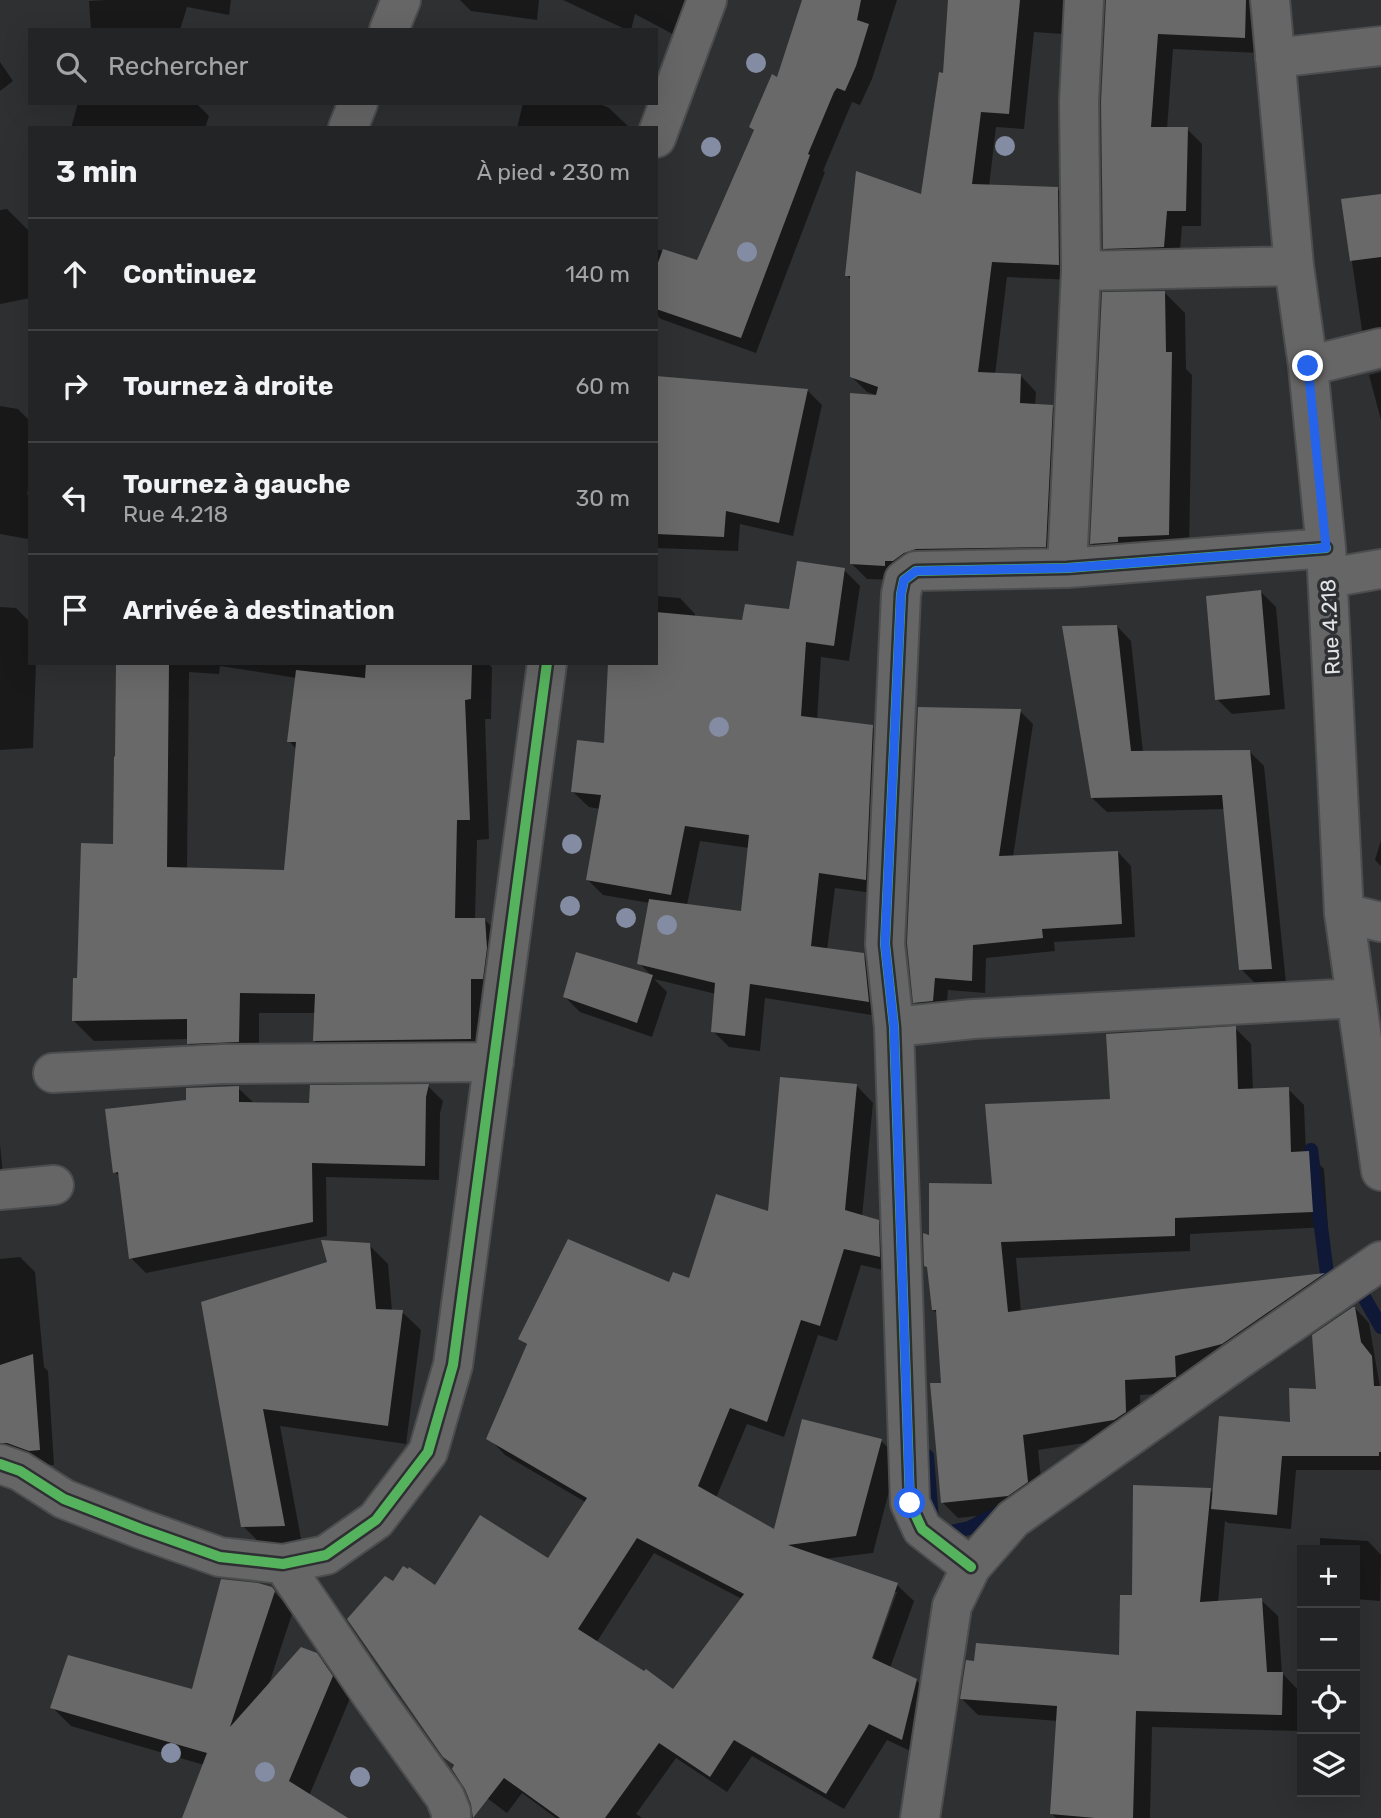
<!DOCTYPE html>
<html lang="fr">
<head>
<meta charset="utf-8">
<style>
  :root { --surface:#232425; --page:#2b2c2d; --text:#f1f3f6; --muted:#a3a4a7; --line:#404142 }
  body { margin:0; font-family:Rubik,sans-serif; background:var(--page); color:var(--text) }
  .controls { position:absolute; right:21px; bottom:21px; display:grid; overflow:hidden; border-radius:0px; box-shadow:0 7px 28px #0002 }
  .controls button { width:63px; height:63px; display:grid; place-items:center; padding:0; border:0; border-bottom:2px solid var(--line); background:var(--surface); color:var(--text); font:35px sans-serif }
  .stop { position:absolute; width:21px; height:21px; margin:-16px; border:5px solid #2563eb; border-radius:50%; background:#fff }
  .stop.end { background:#2563eb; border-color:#fff; box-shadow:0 2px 7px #0008 }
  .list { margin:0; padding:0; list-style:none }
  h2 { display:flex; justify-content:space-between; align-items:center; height:91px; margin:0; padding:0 28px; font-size:30px }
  h2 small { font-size:23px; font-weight:400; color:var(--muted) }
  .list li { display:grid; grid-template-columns:46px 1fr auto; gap:21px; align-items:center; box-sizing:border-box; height:112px; padding:0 28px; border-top:2px solid var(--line) }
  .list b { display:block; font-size:26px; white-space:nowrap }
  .list p { margin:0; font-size:23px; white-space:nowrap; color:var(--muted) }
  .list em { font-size:23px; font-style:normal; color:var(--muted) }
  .icon { flex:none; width:38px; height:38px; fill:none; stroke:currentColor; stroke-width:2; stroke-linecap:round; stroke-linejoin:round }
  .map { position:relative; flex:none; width:1381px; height:1818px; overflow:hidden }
  .search { position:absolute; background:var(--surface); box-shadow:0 7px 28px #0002; left:28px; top:28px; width:630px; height:77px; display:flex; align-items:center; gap:18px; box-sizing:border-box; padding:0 24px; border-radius:0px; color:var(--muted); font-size:26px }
  .panel { position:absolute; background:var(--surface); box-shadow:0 7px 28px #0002; left:28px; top:126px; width:630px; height:539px; border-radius:0px }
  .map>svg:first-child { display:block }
</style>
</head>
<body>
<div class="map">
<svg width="1381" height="1818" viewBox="0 0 1381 1818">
  <rect width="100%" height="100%" fill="#2f3031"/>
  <!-- shadow -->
  <path fill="#0007" fill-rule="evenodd" d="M106,0H231L229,15L187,7L180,30H91L89,1Z
    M460,0H539L537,20L471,11Z
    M563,0H701L680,38L635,14L631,30H627Z
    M803,0H897L872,79L860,105L852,102L823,171L825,172L756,353L661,319L656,315V249L698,262L755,132L751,127L778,79Z
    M949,0H1085L1076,35L1034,32L1024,129L996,127L989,187L1057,189L1073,204L1074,280L1007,277L995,375L1021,376L1036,392L1035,405L1052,406L1068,422L1061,561L899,580L867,579L851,563L879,396L867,392L851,376V280L847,275L922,196L945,75Z
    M1107,0H1262L1260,53L1173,49L1167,129H1187L1202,144L1201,226H1182L1179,262L1120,263L1104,248Z
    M0,62L13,81L0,91Z
    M78,103H196L209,116L205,128H71Z
    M523,103H598L609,108L630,128H517Z
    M1381,195V347H1380L1362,330L1343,201Z
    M7,209L28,230L30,240V298L0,304V210Z
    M1165,293L1185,313L1186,369L1192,375L1189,555L1112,564L1092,544Z
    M1381,372V420L1369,375Z
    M656,377L808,391L822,405L793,536L740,524L738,551L656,548Z
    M0,406L18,409L30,421V481L27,494L30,496V529L28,539L0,534Z
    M844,570L860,586L849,661L821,657L817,720L872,727L888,743L881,894L835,888L827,950L863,955L879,970L884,1017L765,998L760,1051L729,1047L713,1031L716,994L654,979L667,992L652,1037L580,1012L565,997L578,954L653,977L639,963L650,903L603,895L587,879L600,809L589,807L573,792L605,745L656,663V596L680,598L695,614V617L743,622L791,611ZM700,841L749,848L743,913L687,905Z
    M1261,592L1276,607L1285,709L1232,714L1217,699Z
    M0,607L16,608L30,622V663H36L33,748L0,750Z
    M1117,626L1131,641L1143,752H1250L1264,766L1286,983L1256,984L1241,969L1225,809L1107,812L1092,798Z
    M117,663H488L492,668L491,719H485L489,839L477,840L475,920H485L505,940L491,1059L335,1061L314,1041L316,1013H259V1062L209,1064L188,1043L189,1039L94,1041L74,1021L79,980L114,846ZM220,666L297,678L289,741L297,750L286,872L187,869L189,672L219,674Z
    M1020,711L1033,724L1013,857L1118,852L1131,866L1135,937L1054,942L1055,951L986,958L985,993L948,990L946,1014L929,1016L915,1002Z
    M1381,840V866L1375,860Z
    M1235,1028L1251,1044L1253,1090L1288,1089L1304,1105L1306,1153H1308L1324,1169L1328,1227L1190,1234V1251L1016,1258L1021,1312L1182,1290L1324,1275L1339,1290L1191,1392L1140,1395L1141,1428L1130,1436L1038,1450L1043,1498L1024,1511L958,1518L942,1502V1384L938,1314L933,1310L931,1237L994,1185L1112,1100Z
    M428,1086L443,1101L440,1113L439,1180L326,1177L327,1236L146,1273L131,1258L120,1177L115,1172L187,1102L238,1088L253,1102L311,1105Z
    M857,1086L873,1103L862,1217L878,1222L895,1239L896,1273L861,1265L837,1341L818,1335L784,1437L747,1424L716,1498L776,1532L881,1441L898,1457L873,1553L823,1559L897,1585L914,1601L890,1668L916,1680L933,1697L919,1755L887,1740L844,1809L752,1756L727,1792L676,1758L636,1814L642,1818H556L522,1793L507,1813L472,1787L445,1756L393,1584L436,1587L549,1561L587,1503L505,1455L489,1438L528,1346L520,1339L670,1285L690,1281L769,1213ZM654,1553L742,1599L674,1692L596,1643ZM893,1592H897L870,1666L867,1665Z
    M0,1144L4,1187L0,1191Z
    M369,1245L388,1264L392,1311L402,1312L421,1330L406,1444L280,1426L302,1544H261L243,1526L203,1303L329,1264Z
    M20,1257L35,1272L44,1367L48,1371L54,1465L0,1464V1259Z
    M1355,1308L1369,1323L1381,1393V1470H1296L1291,1529L1228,1523L1225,1521L1218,1603L1261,1600L1278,1616L1282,1673L1299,1691L1298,1731L1152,1727L1150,1818H1056L1052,1814L1058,1721L978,1715L962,1699L1121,1657L1134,1597L1210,1490L1214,1494L1291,1424L1318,1390Z
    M1320,1538L1368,1541L1381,1555L1380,1601L1355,1599V1550H1320Z
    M271,1589L293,1611L268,1687L316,1655L336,1674L351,1696L309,1796L345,1818H184L204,1765L71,1726L52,1707L193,1691Z"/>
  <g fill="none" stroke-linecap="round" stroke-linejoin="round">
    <!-- stream -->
    <path stroke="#0f1836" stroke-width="14" d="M1311,1150L1328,1281
      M1364,1297L1381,1327
      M927,1456L932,1520
      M941,1534L969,1528L1003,1511"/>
  </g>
  <!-- building -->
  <path fill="#696969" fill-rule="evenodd" d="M802,0H861L857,20L869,24L856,66L845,91L837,88L834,92L808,154L810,155L741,338L656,309V268L663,249L697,260L754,130L749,127L772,74L777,77Z
    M948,0H1020L1009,114L981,112L972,184L1058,187L1059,265L992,262L978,372L1021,374L1020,403L1053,405L1046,547L916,549L904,553L893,561H885V566L850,564V393L876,395L878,387L850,377V276H845L856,171L921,194L939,72L943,73Z
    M1106,0H1246L1245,38L1158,34L1151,127H1188L1186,211H1167L1164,247L1103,249L1101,102Z
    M1381,194V257L1350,261L1341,199Z
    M1165,291L1166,352H1172L1169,535L1118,537V542L1090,544L1102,292Z
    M656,376L808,389L779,523L726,511L724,537L656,534Z
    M797,561L845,568L834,646L806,642L801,716L873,725L866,880L819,873L811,946L864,953L869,1002L750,984L745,1036L711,1032L715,983L637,964L649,899L741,911L749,835L685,826L671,895L586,880L601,795L571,792L577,740L604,743L608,663H656V612L742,620L745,604L789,609Z
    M1261,590L1270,695L1215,700L1206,596Z
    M1117,625L1131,751L1250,750L1272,969L1239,970L1222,795L1091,798L1062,626Z
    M116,663H169L167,867L284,870L296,742H287L296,670L365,678L366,663H472L471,699L465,700L470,820H457L455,918H485L487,948L483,979H471V1039L313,1041L315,994L240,993L239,1042L187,1044V1019L72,1021L73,978H77L81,843L113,844L114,757L115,756Z
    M918,707L1021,709L999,856L1118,851L1122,924L1042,929L1043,938L973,945L972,981L935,978L933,1001L913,1003L907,943Z
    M576,952L653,975L637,1023L563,997Z
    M1236,1026L1238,1089L1289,1087L1291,1152L1309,1151L1313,1212L1175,1218V1236L1001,1242L1008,1312L1182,1289L1325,1273L1222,1344L1175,1356L1176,1377L1125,1380L1126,1412L1114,1420L1023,1435L1028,1482L1008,1496L941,1503L930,1383H941L936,1310H932L927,1267L924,1266L923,1233L929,1235V1183L992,1184L985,1104L1110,1099L1106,1034Z
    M780,1077L857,1084L845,1210L879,1220L880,1257L844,1249L820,1326L801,1320L767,1422L730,1408L698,1486L774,1529L802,1419L882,1439L856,1536L788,1545L898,1583L872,1658L917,1679L902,1740L869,1724L826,1794L734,1740L710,1777L659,1743L605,1818H560L504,1778L473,1818L471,1804L465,1789L452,1769L454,1765L443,1757L347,1619L385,1576L393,1581L403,1566L408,1569L409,1567L435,1585L480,1515L548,1558L587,1498L486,1439L527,1344L518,1339L568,1239L669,1282L673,1272L689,1278L716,1194L768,1211ZM637,1538L744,1594L673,1689L646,1669L644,1671L578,1629Z
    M429,1084L426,1097L425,1166L312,1163L313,1222L129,1259L118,1172L113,1173L105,1109L186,1100V1088L239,1086V1102L309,1103L310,1085Z
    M321,1240L370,1243L376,1309L403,1310L388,1426L263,1409L285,1526L241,1527L201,1302L327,1262Z
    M1353,1307H1355L1361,1342L1372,1356L1374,1386H1381V1452H1379V1456H1282L1277,1515L1211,1509L1219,1416L1290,1422L1289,1388L1316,1389L1312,1335Z
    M33,1354L40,1450L29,1451L7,1443H0V1365Z
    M1133,1485L1211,1488L1200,1602L1262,1598L1267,1672H1283L1282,1715L1136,1711L1133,1818H1095L1050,1814L1057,1706L960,1699L966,1660L974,1661L976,1643L1119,1655L1120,1595H1132Z
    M221,1579L258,1583L272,1587L275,1591L230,1727L301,1647L317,1653L333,1676L289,1781L348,1818H182L207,1753L50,1708L68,1655L192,1689Z"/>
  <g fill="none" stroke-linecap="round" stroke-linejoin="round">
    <!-- minor casing -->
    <g stroke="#4c4d4e" stroke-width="42">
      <path id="minor" d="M1270,0L1294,266L1308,366L1326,548L1344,913L1381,1171
        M389,30L401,0
        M1275,58L1381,46
        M348,128L358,103
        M656,138L707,0
        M1081,271L1294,266
        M1308,366L1381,348
        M1067,568L1081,271L1079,102L1084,0
        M1328,578L1381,569
        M1344,913L1381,922
        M894,1027L973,1019L1356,998
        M53,1073L222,1064L494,1062
        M0,1190L54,1185
        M0,1464L20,1471L64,1499L141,1529L220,1557L283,1564L326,1555L376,1520L428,1452L453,1365L547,663
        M283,1564L373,1697L445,1797L451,1812V1818
        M971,1567L922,1529L910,1503L894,1027L885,944L901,594L904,580L916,571L1067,568L1326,548
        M920,1818L952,1606L971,1567L1013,1519L1236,1361L1381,1261"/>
    </g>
    <!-- minor -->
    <use href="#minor" stroke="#666667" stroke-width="38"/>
    <!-- cycleway casing -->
    <g stroke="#2e2f32" stroke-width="15">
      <path id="cycleway" d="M0,1464L20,1471L64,1499L141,1529L220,1557L283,1564L326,1555L376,1520L428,1452L453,1365L547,663
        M971,1567L922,1529L910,1503L894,1027L885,944L901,594L904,580L916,571L1067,568L1326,548"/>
    </g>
    <!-- cycleway -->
    <use href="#cycleway" stroke="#56b35d" stroke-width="10"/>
  </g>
  <!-- trees -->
  <g fill="#838ca2">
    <circle cx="756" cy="63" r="10"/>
    <circle cx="1005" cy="146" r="10"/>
    <circle cx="711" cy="147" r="10"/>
    <circle cx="747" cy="252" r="10"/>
    <circle cx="719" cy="727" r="10"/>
    <circle cx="572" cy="844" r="10"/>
    <circle cx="570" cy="906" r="10"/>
    <circle cx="626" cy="918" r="10"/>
    <circle cx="667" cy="925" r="10"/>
    <circle cx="171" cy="1753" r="10"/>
    <circle cx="265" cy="1772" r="10"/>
    <circle cx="360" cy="1777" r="10"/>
  </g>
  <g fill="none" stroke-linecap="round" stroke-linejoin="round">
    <!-- route -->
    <path stroke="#2563eb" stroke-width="9" d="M910,1503L894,1027L885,944L901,594L904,580L916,571L1067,568L1326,548L1308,366"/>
  </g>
  <g text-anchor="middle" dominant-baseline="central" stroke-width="7" stroke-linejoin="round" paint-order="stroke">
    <!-- street labels -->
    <g font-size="21" fill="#e1e2e4" stroke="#2e2f32">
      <text transform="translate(1330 627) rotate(-93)">Rue 4.218</text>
    </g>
  </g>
</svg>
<div class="controls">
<button>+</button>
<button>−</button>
<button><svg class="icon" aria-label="locate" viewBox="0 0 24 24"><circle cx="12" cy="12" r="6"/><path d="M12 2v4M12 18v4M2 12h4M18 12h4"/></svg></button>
<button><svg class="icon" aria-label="layers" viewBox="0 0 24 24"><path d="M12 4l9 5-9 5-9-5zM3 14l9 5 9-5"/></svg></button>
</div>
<div class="stop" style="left:910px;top:1503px"></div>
<div class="stop end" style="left:1308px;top:366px"></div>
<div class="search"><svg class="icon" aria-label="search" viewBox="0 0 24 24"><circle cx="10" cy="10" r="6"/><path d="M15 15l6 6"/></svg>Rechercher</div>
<section class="panel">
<h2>3 min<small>À pied · 230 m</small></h2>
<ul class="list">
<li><svg class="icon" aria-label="ahead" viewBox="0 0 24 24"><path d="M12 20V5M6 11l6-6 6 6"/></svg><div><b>Continuez</b></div><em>140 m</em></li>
<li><svg class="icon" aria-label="right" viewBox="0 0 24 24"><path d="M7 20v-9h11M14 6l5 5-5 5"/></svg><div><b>Tournez à droite</b></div><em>60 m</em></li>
<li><svg class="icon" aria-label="left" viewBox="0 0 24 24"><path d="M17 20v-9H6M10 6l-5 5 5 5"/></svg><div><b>Tournez à gauche</b><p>Rue 4.218</p></div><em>30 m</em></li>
<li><svg class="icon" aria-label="arrive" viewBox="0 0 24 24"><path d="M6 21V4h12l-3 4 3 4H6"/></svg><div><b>Arrivée à destination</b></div></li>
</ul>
</section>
</div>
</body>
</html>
